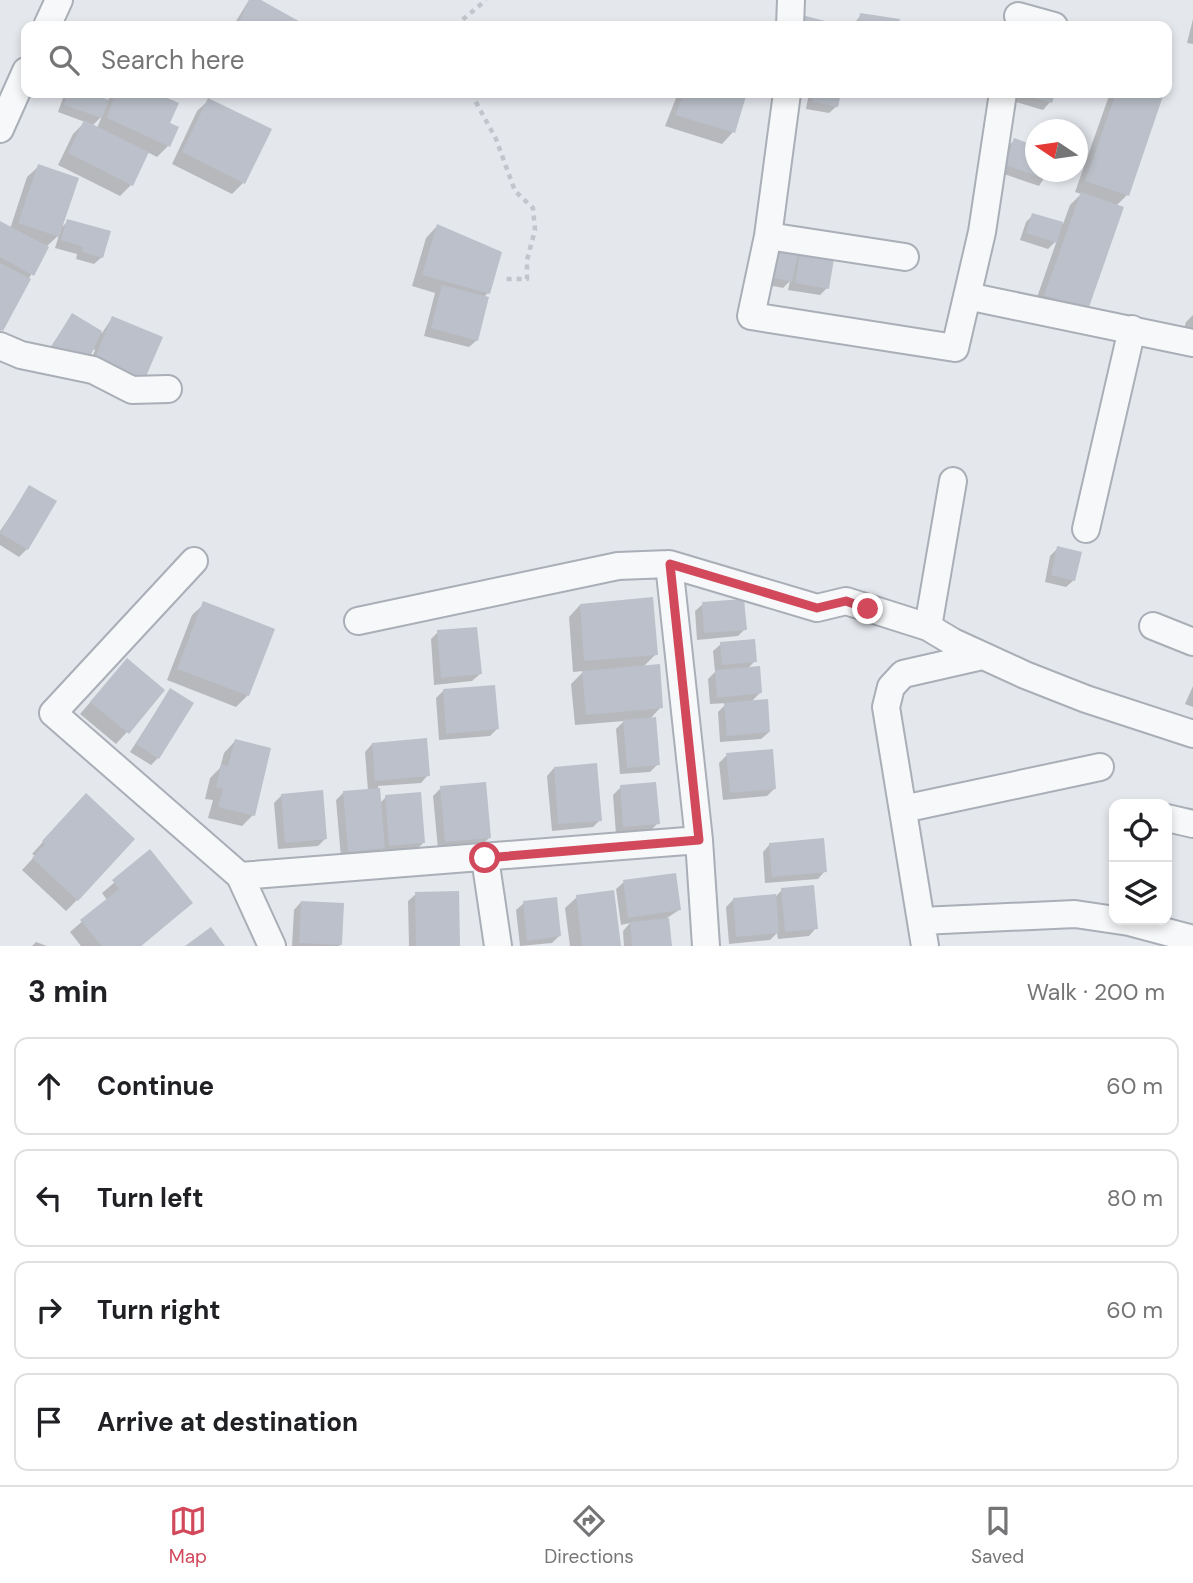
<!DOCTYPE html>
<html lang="en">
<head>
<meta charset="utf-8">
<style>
  :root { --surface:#fff; --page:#f2f2f2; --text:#202124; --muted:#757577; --line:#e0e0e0; --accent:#d1495b }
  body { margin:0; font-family:"DM Sans",sans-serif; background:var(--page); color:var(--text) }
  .controls { position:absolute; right:21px; bottom:21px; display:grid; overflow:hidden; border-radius:14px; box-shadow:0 4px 10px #0003 }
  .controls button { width:63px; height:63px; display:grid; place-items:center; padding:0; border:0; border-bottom:2px solid var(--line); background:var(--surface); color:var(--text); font:35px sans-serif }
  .compass { position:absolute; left:1025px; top:119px; width:63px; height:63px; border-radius:50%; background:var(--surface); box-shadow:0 4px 10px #0003; rotate:283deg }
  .stop { position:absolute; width:21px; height:21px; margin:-16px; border:5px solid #d1495b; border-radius:50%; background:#fff }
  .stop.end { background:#d1495b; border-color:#fff; box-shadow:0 2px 7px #0008 }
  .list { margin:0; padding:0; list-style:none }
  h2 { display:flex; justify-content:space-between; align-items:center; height:91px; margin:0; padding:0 28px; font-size:30px }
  h2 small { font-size:23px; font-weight:400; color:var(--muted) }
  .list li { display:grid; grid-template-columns:46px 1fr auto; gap:21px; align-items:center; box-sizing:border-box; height:98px; margin:0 14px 14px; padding:0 14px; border:2px solid var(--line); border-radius:14px }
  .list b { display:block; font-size:26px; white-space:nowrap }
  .list em { font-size:23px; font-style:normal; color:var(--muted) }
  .icon { flex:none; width:38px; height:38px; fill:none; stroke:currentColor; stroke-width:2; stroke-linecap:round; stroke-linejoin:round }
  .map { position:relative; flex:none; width:1193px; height:946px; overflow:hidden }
  .search { position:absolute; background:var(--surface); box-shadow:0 4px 10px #0003; left:21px; right:21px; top:21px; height:77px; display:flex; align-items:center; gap:18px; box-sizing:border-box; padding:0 24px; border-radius:14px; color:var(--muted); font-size:26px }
  .sheet { height:539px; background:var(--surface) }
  nav { display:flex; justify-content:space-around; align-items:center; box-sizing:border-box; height:98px; border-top:2px solid var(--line); background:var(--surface); font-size:19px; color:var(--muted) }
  nav a { display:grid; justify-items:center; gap:4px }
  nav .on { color:var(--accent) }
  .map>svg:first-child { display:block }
</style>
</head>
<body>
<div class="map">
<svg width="1193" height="946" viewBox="0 0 1193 946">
  <rect width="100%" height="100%" fill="#e4e7ec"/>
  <!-- shadow -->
  <path fill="#0003" fill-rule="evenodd" d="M249,0H257L301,25L233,26Z
    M861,15L898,21L897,26H852Z
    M1193,19V44L1187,43Z
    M60,93H101L99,98L108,101L111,93H152L176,104L167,124L168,146L157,157L147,152L131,185L120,196L58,165L73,134L85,122L58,112L63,98L59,96ZM102,116L97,128L92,126Z
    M678,93H746L733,132L722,144L665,126Z
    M809,93H839L837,106L829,113L806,109Z
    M1012,93H1053L1050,102L1043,110L1009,100Z
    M1110,93H1162L1127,195L1116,206L1086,309L1034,306L1057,240L1048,249L1020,240L1026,222L1033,215L1063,224L1070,205L1081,194L1075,192Z
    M209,100L243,183L232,194L172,164L197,111Z
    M1014,140L1036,172H1048L1039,186L998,172L1007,148Z
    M39,166L60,229L68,221L102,257L94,264L76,259L77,254L55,248L59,235L46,247L0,332V223L10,229L27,177Z
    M437,226L488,293L484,297L477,340L469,347L424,336L435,293L412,286L426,238Z
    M802,249L827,288L820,295L788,290L790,281L783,288L759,283Z
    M72,315L102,333L112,318L160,338L88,368L95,350L92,349L46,354Z
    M1193,315V350L1179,346L1186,322Z
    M30,487L27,549L19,557L0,545V531Z
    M1058,548L1074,580L1066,587L1045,582L1050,556Z
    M204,604L248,695L236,707L167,680L192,615Z
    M703,604L745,629L738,636L697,640L695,611Z
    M580,605L656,654L643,667L661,707L650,719L658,764L650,772L620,774L616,729L624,721L575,725L571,684L584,671L573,672L569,617Z
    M438,632L480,674L472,681L434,685L431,639Z
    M721,644L755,661L747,669L760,693L751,702L769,732L761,739L720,742L718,712L727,703L710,704L708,679L715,672L713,651Z
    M127,660V732L116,744L80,714Z
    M1193,686V707L1185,704Z
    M170,690L158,758L151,765L130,752Z
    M443,691L497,729L490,736L439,740L436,698Z
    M235,741L253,815L242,826L208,818L213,800L205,799L210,778L220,768L224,753Z
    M372,744L428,775L421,783L378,786L380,803L386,797L423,843L416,850L383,853L382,849L376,855L341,858L336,800L343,793L368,791L365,752Z
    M727,755L774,789L767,796L723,800L719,763Z
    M554,768L600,820L593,827L552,831L547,776Z
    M621,787L658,823L650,831L616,834L613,795Z
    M441,788L489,838L482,845L438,849L433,796Z
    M282,795L326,838L318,846L278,849L274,803Z
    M74,807L77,900L66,911L22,870L35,856L32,854Z
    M770,844L825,871L818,879L765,883L763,852Z
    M150,852L191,903L141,946H81L70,932L107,900L102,893Z
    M624,882L679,910L667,918L670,946H624L623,931L630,923L621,925L616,889Z
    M782,890L816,928L809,936L778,939L777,933L770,940L729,944L726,907L734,899L776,896Z
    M416,894L458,946H409L408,901Z
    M577,897L619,946H570L565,908Z
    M301,902L341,944L339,946H292L294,910Z
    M524,903L559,936L552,943L520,946L516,910Z
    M36,942L47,946H32Z"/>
  <!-- building -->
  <path fill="#bbc0ca" d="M249,0H261L304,24L237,26Z
    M860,13L900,19L899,26H858Z
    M802,15L825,21L824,26H799Z
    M68,93H102L101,97L109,100L102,118L64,105Z
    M115,93H156L179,103L170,123L179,127L170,147L107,118Z
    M684,93H747L735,133L675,115Z
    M814,93H841L838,107L812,102Z
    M1017,93H1055L1052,103Z
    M1116,93H1164L1129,196L1085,181Z
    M208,98L272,129L245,184L182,152Z
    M84,120L149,152L133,186L68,153Z
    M1014,138L1036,146V172H1050L1048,180L1005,165Z
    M38,164L79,178L59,237L18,223Z
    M1081,192L1124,207L1088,310L1044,295Z
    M1032,213L1063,222L1057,243L1026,233Z
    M67,219L111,231L103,258L82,252L83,247L61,240Z
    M0,221L49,247L34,276L0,257Z
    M437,224L502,252L490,294L422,275Z
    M773,242L799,249L792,282L765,276Z
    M801,247L835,253L829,289L795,283Z
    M0,263L31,279L3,331L0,329Z
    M442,285L489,297L478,341L431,328Z
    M72,313L102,331L88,361L52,346Z
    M112,316L163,337L144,381L94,361Z
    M29,485L57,501L28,550L0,533Z
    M1057,546L1082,552L1075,581L1051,575Z
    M653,597L658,655L584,661L580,604Z
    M744,599L747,630L704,633L702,602Z
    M203,601L275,629L249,696L177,669Z
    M477,627L482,674L441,678L437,630Z
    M755,639L757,662L722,665L720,642Z
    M127,658L165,690L129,734L90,702Z
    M660,664L663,708L586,715L582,671Z
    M760,666L762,693L717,698L715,670Z
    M495,685L499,729L446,734L443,689Z
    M170,688L194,703L159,759L136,744Z
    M768,699L770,732L727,736L724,703Z
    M656,717L660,765L627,768L623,720Z
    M427,738L430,776L375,781L372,743Z
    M235,739L271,748L255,816L218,807L223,789L216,787L221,764L228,766Z
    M773,749L776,789L730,793L726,753Z
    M597,763L602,821L558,824L554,767Z
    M486,782L491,838L445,842L440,786Z
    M656,782L660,824L623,827L620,785Z
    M380,788L385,848L348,852L343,791Z
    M323,790L327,839L285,843L281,794Z
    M421,792L425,843L389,846L385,795Z
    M86,793L135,839L78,901L32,858L45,844L42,841Z
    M824,838L827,872L772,877L769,843Z
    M150,849L193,903L141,946H102L80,920L119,889L112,880Z
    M676,873L681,910L628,918L623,880Z
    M814,885L818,929L785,932L781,888Z
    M614,890L621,946H582L576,895Z
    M459,891L460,946H416L415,892Z
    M776,894L779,933L736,937L733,898Z
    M557,897L561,936L527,941L523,901Z
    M301,901L344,903L342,945L299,943Z
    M669,918L672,946H632L630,922Z
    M211,927L225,946H185Z"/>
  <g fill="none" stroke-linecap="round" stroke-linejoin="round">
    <!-- minor casing -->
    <g stroke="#a9aeb7" stroke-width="30">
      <path id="minor" d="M1018,16L1054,26
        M47,26L59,0
        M790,26L791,0
        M787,93L768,236L751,316L955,348L982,232L1003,93
        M0,129L26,71
        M768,236L905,257
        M967,296L1193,343
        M0,346L21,355L93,370L132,390L168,389
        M1086,529L1132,329
        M194,561L53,713L240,876L272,946
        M669,564L699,840L706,946
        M358,621L618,566L669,564L817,608L846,601L928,627L953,642L1025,675L1086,699L1193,734
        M1153,626L1193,642
        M928,627L953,481
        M903,809L1100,767
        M1167,818L1193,824
        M485,858L498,946
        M240,876L699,840
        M921,921L1075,914L1129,922L1193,939
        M925,946L886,707L891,687L903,674L982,656"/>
    </g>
    <!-- path -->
    <path stroke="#c2c5cb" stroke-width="4.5" stroke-dasharray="5 5" stroke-linecap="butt" d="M455,26L486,0
      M471,93L496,139L515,191L533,208L535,230L527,260V279H504"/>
    <!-- minor -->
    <use href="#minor" stroke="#f7f8fa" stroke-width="26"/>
  </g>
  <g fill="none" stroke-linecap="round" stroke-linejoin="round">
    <!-- route -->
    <path stroke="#d1495b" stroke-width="9" d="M485,858L699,840L670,564L817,608L846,601L868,609"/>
  </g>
</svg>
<div class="controls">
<button><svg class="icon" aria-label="locate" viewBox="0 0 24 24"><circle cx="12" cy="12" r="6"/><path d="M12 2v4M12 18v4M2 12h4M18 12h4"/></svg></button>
<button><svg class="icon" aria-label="layers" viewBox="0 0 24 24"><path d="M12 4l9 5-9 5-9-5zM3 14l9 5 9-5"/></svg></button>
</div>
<svg class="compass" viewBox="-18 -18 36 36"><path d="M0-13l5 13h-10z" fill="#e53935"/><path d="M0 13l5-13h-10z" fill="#757577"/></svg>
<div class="stop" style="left:485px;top:858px"></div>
<div class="stop end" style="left:868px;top:609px"></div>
<div class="search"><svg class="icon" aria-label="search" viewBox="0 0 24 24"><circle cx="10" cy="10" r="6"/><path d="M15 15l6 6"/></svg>Search here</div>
</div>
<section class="sheet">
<h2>3 min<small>Walk · 200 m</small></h2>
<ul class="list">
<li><svg class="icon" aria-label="ahead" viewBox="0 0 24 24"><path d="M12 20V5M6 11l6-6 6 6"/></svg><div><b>Continue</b></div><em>60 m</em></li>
<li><svg class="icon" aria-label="left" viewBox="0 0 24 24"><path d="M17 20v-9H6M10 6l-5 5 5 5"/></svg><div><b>Turn left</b></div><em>80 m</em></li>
<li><svg class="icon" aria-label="right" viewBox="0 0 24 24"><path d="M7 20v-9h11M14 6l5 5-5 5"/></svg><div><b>Turn right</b></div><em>60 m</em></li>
<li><svg class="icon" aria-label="arrive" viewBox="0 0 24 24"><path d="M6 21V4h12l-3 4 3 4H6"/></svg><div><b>Arrive at destination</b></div></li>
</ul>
</section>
<nav>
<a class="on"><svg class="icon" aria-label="map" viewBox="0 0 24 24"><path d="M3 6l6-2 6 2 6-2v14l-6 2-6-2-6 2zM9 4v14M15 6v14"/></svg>Map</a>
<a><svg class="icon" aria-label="directions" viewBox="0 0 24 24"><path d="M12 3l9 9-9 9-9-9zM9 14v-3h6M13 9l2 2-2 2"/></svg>Directions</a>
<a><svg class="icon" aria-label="saved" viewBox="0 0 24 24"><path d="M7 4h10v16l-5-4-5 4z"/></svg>Saved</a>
</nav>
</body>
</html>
